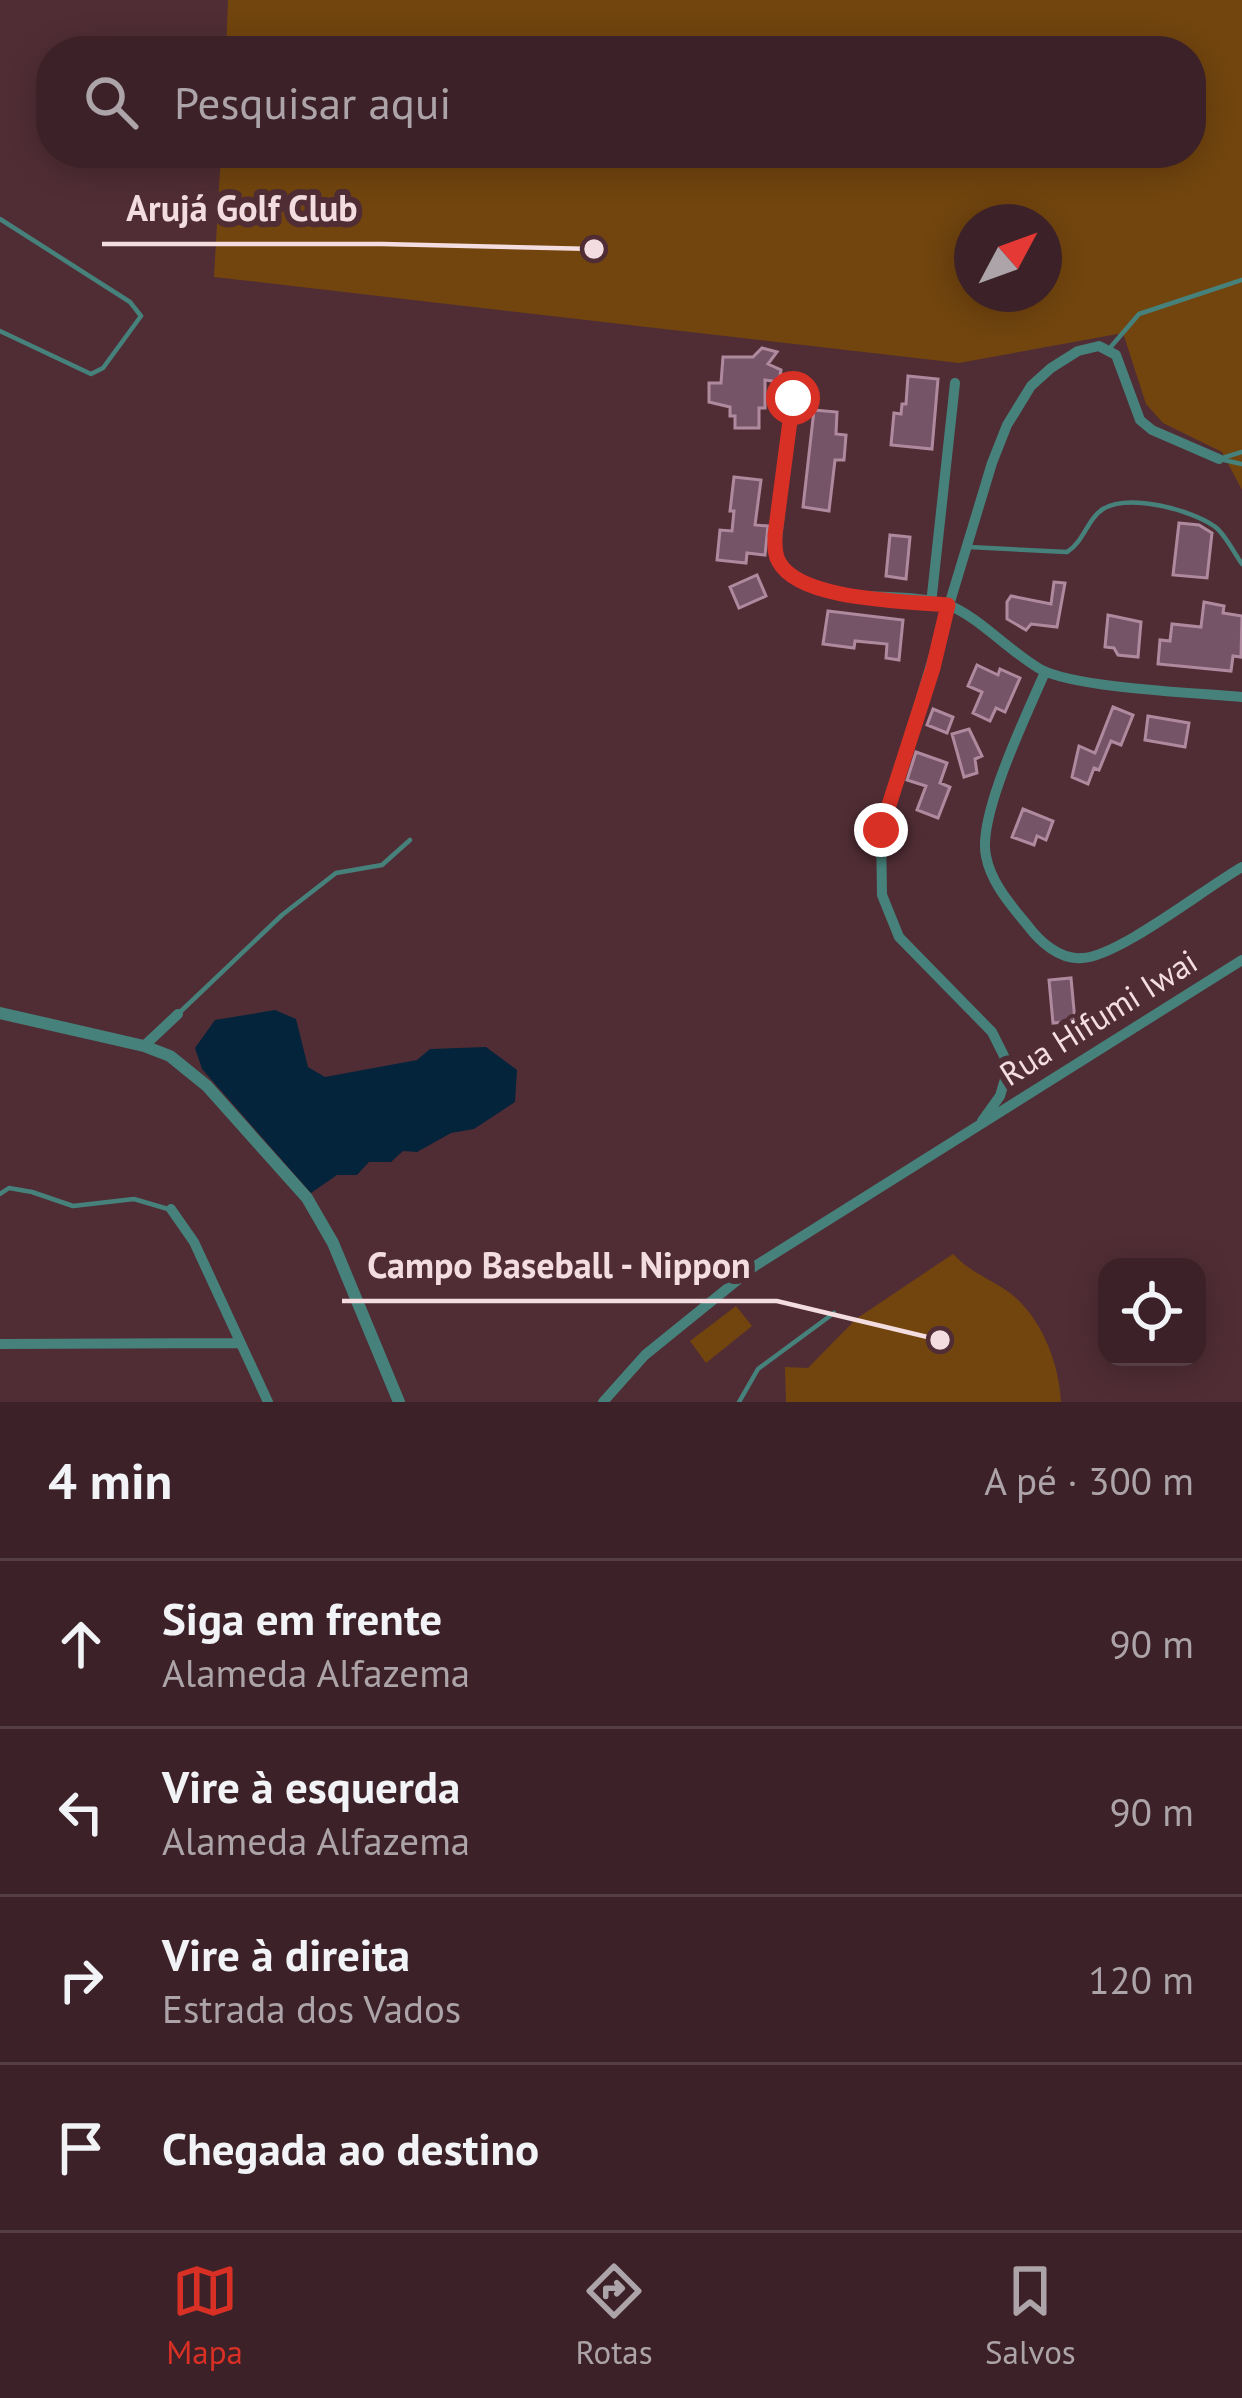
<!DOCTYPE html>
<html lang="pt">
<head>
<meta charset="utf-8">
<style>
  :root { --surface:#3c2228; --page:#472f34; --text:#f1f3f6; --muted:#aca4a8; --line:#553f45; --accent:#d93025 }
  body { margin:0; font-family:"PT Sans",sans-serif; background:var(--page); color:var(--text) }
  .controls { position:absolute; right:36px; bottom:36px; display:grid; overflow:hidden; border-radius:24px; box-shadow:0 6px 30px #0003 }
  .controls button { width:108px; height:108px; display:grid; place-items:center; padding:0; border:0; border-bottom:3px solid var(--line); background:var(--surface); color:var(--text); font:60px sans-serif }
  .compass { position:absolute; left:954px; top:204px; width:108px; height:108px; border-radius:50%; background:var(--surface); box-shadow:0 6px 30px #0003; rotate:49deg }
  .stop { position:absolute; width:36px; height:36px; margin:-27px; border:9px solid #d93025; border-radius:50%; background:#fff }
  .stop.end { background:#d93025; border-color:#fff; box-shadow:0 3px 12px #0008 }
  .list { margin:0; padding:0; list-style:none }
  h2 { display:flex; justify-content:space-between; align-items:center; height:156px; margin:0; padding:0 48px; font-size:51px }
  h2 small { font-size:39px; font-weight:400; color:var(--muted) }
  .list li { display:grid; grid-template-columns:78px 1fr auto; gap:36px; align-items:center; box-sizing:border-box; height:168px; padding:0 48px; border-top:3px solid var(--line) }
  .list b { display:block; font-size:45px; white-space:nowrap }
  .list p { margin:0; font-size:39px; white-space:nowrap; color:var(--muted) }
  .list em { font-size:39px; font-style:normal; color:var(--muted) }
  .icon { flex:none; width:66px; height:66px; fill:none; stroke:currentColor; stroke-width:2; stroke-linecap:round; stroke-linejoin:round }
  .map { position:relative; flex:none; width:1242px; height:1402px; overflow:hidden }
  .search { position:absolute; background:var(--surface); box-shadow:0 6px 30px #0003; left:36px; right:36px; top:36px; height:132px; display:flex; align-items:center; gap:30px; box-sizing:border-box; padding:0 42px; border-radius:48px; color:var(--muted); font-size:45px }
  .sheet { height:828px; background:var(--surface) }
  nav { display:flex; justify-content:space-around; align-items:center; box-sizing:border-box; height:168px; border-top:3px solid var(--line); background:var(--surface); font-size:33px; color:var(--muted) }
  nav a { display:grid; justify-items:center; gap:6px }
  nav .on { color:var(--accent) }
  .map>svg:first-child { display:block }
</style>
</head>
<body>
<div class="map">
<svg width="1242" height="1402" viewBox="0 0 1242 1402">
  <rect width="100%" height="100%" fill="#502d35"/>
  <!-- green -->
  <path fill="#72450e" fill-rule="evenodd" d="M228,0H1242V490L1222,452L1163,423L1146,404L1123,333L959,363L214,277L221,153H1191V51H226ZM972,222H1044V294H972Z
    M953,1254C975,1277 996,1280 1016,1298C1044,1324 1059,1365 1061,1402H786L785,1367L808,1368L856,1319Z
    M736,1306L752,1326L706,1363L690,1341Z"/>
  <!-- water -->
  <path fill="#04243b" d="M275,1010L296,1019L308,1067L325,1077L417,1060L430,1049L486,1047L517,1070L515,1102L474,1129L451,1133L417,1152L403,1151L391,1162H369L357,1175H337L311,1193L202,1069L195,1048L215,1020Z"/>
  <!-- building -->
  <path fill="#765467" stroke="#af8a9e" stroke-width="3" d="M762,348L777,352L768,364L781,370L779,382L765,380V408H759V428H735V416H730V407L709,402V383H721L723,357H753Z
    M908,376L938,379L932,449L891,445L894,413L901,414L902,404H906Z
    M814,410L837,412L836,434L846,435L844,460H835L829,511L803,507Z
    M734,477L761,480L755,525L768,526L765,555L747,553L746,563L717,560L720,530L732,531L734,511H730Z
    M1179,523L1199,525L1212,533L1207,578L1173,575Z
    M890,535L910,537L906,579L886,576Z
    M757,575L766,596L739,608L730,587Z
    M1054,582L1065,583L1057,627L1031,624L1026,630L1007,619V602L1011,596L1051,604Z
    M1204,602L1224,606L1223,613L1242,616L1241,657L1233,656L1231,671L1158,664L1160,640L1170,641L1172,624L1201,627Z
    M828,611L903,620L899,660L886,658L887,644L855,641L854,648L823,644Z
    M1108,615L1141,622L1138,657L1118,655L1114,648L1105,647Z
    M977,665L998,675L1000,669L1020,678L1005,712L996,708L990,721L973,713L982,692L968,686Z
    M1113,707L1133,715L1121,745L1111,741L1099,770L1094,768L1088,784L1072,777L1079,746L1095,753Z
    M933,709L953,717L947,733L927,725Z
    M1148,716L1189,723L1185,747L1145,740Z
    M969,729L982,756L975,759L977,773L964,777L952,734Z
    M916,752L947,763L940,783L950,787L938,818L917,810L926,786L907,780Z
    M1023,809L1053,821L1046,840L1037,836L1034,845L1012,837Z
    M1071,978L1075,1021L1053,1023L1049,980Z"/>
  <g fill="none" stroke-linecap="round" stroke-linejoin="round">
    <!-- service -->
    <path stroke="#46827b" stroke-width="4.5" d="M0,219L130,302L141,316L103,368L91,374L0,331
      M1109,349L1139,314L1242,280
      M1219,459L1242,452
      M1224,460L1242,464
      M969,547L1067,552C1084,542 1087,519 1103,509C1129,493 1191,510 1214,526C1224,532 1234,553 1242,564
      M178,1014L282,915L336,873L382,865L410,840
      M0,1194L9,1188L32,1192L73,1206L134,1199L168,1209
      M739,1402L758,1369L834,1313"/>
    <!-- minor -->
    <path stroke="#46827b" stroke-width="10" d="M793,398L775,557C808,613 895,587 948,605C978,616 1010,652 1040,669C1074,688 1198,693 1242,697
      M931,604L955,383
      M1045,672C1028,712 977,816 986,856C991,883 1011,905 1028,926C1040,942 1060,960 1082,958C1118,957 1205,888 1242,867
      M144,1046L178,1014
      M982,1121L1000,1096L1009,1066L992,1032L899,937L882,895L881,830L992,463L1007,425L1031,386L1051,368L1078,351L1099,346L1116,355L1140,420L1152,430L1219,459
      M171,1209L194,1242L268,1402
      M0,1344L240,1343
      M603,1402L645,1355L755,1266L1242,960"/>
    <!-- tertiary -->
    <path stroke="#46827b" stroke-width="12" d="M0,1013L144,1046L170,1056L207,1086L307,1198L333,1243L399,1402"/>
  </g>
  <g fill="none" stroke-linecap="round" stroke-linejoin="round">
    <!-- route -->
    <path stroke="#d93025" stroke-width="15" d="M793,398L775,535C775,545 774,554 779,562C800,601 907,601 948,605L933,668L881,830"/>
  </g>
  <g text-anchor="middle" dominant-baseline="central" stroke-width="12" stroke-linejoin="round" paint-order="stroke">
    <!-- street labels -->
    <g font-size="33" fill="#f4dde1" stroke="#502d35">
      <text transform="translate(1098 1017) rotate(-32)">Rua Hifumi Iwai</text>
    </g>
  </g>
  <!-- callouts -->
  <path fill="none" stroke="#f4dde1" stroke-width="4.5" d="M594 249L382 244H102M940 1340L777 1301H342"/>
  <g fill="#f4dde1" stroke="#502d35" stroke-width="4.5">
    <circle cx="594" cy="249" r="12"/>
    <circle cx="940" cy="1340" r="12"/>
  </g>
  <g font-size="36" text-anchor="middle" font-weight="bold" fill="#f4dde1" stroke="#502d35" stroke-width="12" stroke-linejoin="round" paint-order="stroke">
    <text x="242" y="221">Arujá Golf Club</text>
    <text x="559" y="1278">Campo Baseball - Nippon</text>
  </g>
</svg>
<div class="controls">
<button><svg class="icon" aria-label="locate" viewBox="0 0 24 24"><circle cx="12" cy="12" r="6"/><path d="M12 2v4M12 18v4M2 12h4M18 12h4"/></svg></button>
</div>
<svg class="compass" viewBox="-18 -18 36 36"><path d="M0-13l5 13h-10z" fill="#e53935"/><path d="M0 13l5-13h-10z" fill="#aca4a8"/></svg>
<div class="stop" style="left:793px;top:398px"></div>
<div class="stop end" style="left:881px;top:830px"></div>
<div class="search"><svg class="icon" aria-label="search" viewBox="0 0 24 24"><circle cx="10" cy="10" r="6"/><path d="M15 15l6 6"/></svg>Pesquisar aqui</div>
</div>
<section class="sheet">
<h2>4 min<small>A pé · 300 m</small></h2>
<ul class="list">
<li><svg class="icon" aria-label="ahead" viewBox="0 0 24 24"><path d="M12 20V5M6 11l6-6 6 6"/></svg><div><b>Siga em frente</b><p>Alameda Alfazema</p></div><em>90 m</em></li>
<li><svg class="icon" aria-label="left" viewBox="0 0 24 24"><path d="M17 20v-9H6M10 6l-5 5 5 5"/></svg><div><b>Vire à esquerda</b><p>Alameda Alfazema</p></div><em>90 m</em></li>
<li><svg class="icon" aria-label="right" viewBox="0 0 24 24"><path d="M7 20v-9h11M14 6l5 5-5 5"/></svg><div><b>Vire à direita</b><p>Estrada dos Vados</p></div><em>120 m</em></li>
<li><svg class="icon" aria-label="arrive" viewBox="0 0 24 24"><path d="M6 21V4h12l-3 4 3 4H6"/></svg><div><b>Chegada ao destino</b></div></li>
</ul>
</section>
<nav>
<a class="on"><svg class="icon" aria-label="map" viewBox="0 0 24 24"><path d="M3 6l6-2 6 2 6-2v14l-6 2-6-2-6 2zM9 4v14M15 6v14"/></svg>Mapa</a>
<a><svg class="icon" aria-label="directions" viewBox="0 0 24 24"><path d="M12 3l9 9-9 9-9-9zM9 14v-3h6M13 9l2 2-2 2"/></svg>Rotas</a>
<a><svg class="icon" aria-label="saved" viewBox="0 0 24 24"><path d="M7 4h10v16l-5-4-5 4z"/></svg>Salvos</a>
</nav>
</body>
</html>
